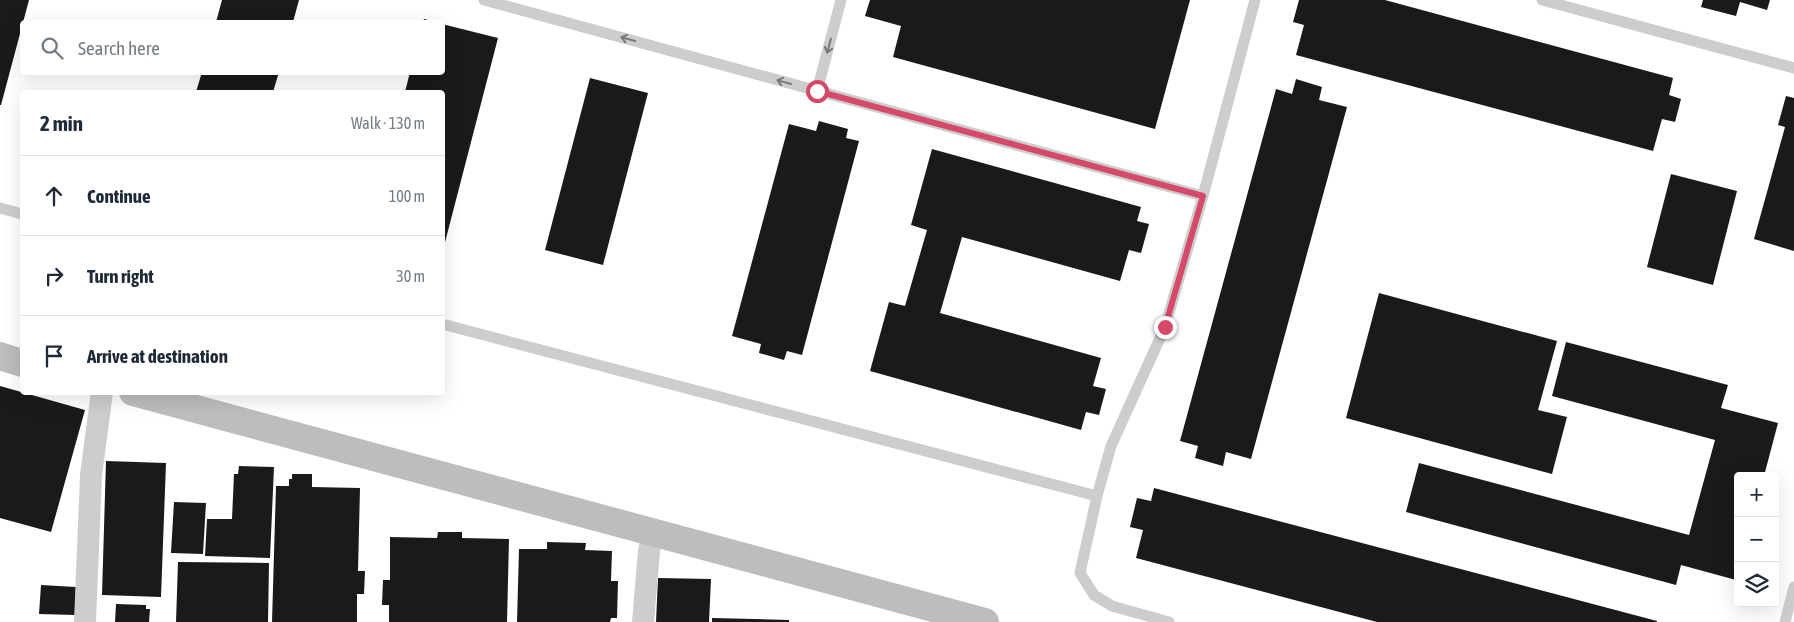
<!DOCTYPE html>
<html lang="en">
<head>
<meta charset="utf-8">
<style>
  :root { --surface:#fff; --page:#f6f6f7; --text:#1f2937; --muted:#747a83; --line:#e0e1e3 }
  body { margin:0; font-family:"Asap Condensed",sans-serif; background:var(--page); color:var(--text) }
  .controls { position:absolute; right:15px; bottom:15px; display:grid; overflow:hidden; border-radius:5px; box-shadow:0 5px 20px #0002 }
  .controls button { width:45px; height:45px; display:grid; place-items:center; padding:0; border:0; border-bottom:1px solid var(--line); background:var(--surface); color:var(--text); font:25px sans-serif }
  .stop { position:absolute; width:15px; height:15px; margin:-11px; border:4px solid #d54969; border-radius:50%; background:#fff }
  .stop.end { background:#d54969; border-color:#fff; box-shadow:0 1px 5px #0008 }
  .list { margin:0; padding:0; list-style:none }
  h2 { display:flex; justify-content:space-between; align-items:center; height:65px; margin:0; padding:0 20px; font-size:21px }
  h2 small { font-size:16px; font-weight:400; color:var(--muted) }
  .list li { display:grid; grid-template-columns:32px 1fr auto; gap:15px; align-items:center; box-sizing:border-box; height:80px; padding:0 20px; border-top:1px solid var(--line) }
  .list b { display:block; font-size:19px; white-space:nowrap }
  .list em { font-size:16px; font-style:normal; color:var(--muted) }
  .icon { flex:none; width:28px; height:28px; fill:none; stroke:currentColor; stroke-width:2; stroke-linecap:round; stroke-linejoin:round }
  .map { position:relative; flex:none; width:1794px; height:622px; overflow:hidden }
  .search { position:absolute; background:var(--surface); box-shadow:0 5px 20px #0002; left:20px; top:20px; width:425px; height:55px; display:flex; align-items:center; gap:12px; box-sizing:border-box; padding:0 18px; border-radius:5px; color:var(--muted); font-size:19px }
  .panel { position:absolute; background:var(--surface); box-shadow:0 5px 20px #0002; left:20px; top:90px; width:425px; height:305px; border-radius:5px }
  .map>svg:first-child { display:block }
</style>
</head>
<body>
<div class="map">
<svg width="1794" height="622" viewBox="0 0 1794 622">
  <rect width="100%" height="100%" fill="#fff"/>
  <!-- building -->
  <path fill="#1a1a1a" d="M0,0H29L1,105H0Z
    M222,0H299L293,22H216Z
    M870,0H1190L1155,129L893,57L901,26L865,16Z
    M1299,0H1385L1673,78L1669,95L1681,99L1675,122L1662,119L1653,151L1296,55L1304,25L1293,22Z
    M1703,0H1770L1767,10L1740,2L1736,16L1701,7Z
    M424,19L435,22H423Z
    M442,24L498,38L443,250L442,92H405L410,72H442Z
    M202,72H279L273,92H196Z
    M590,78L648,93L603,265L545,250Z
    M1296,79L1322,87L1319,100L1347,107L1251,459L1226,452L1223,466L1195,458L1198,446L1180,441L1276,89L1292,94Z
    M1786,96L1794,98V251L1754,239L1785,127L1778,125Z
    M819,121L848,129L846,138L859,141L802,355L787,351L784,360L759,353L761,344L732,336L789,124L816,131Z
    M932,149L1141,207L1137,221L1149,224L1141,253L1129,250L1120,281L962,237L940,313L1101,358L1093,386L1106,389L1099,415L1086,412L1081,430L870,371L889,302L905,306L927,230L911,225Z
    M1671,174L1737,191L1713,285L1647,267Z
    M1379,293L1557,341L1538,410L1567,417L1552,474L1346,418Z
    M1566,342L1728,385L1721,408L1778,423L1764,476H1738V572L1736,580L1681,565L1676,585L1406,512L1419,463L1689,535L1715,440L1552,396Z
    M0,386L85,410L51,532L0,518Z
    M106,461L166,463L161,597L102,595Z
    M239,466L274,467L270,558L205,556L207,519H232L234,474H238Z
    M292,474H312V487L360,488L358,571H365L364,594H357V622H272L276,486H289V479H292Z
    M1154,488L1657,621V622H1377L1136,558L1143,530L1130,527L1137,498L1151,501Z
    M174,502L206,503L203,554L171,553Z
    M438,532H462V538L509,539L507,622H389V605H382L383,580H390V537L437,538Z
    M547,542L586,543L585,550L612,551L611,581H618L617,618H611L610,622H517L519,549H547Z
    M178,562L269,563L268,622H176Z
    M658,578L711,579L709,622H656Z
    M41,585L76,587L75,615L39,614Z
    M116,604L146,605V609H150L149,622H115Z
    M712,618L789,620V622H712Z"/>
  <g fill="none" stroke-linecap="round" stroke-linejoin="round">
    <!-- lane -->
    <path stroke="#cdcdcd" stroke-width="11" d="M484,0L1203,196
      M1542,0L1794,68
      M817,91L841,0
      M0,208L22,214
      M442,324L1097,496
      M1169,622L1112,606L1094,595L1080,573L1097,496L1111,446L1165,327L1203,196L1255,0
      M1785,622L1794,587"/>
    <!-- street -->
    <path stroke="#cdcdcd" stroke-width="22" d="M85,622L91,475L102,392
      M643,622L649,551L653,532"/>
    <!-- secondary -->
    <path stroke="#bdbdbd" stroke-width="28" d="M0,356L22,363
      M133,392L985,622"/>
  </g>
  <!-- one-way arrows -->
  <defs><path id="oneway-shaft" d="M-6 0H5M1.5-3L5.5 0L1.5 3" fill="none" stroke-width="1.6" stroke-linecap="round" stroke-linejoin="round" transform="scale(1.25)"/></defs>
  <g stroke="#787878">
    <use href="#oneway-shaft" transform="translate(628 39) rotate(-165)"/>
    <use href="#oneway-shaft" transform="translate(829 46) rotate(105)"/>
    <use href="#oneway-shaft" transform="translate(784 82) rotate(-165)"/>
  </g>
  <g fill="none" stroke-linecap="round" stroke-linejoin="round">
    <!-- route -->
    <path stroke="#d54969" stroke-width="6" d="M817,91L1203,196L1165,327"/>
  </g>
</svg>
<div class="controls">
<button>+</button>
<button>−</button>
<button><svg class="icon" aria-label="layers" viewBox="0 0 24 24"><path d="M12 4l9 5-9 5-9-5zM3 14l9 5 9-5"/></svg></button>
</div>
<div class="stop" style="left:817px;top:91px"></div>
<div class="stop end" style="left:1165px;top:327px"></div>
<div class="search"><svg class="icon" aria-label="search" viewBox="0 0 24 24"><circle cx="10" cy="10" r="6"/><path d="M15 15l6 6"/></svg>Search here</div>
<section class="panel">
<h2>2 min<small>Walk · 130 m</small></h2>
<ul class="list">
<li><svg class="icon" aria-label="ahead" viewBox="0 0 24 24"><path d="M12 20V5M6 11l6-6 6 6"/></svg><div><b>Continue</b></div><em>100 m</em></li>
<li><svg class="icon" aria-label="right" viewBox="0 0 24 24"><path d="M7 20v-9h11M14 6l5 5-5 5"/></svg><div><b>Turn right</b></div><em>30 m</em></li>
<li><svg class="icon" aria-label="arrive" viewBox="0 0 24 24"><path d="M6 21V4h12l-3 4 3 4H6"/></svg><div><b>Arrive at destination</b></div></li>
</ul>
</section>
</div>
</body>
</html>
